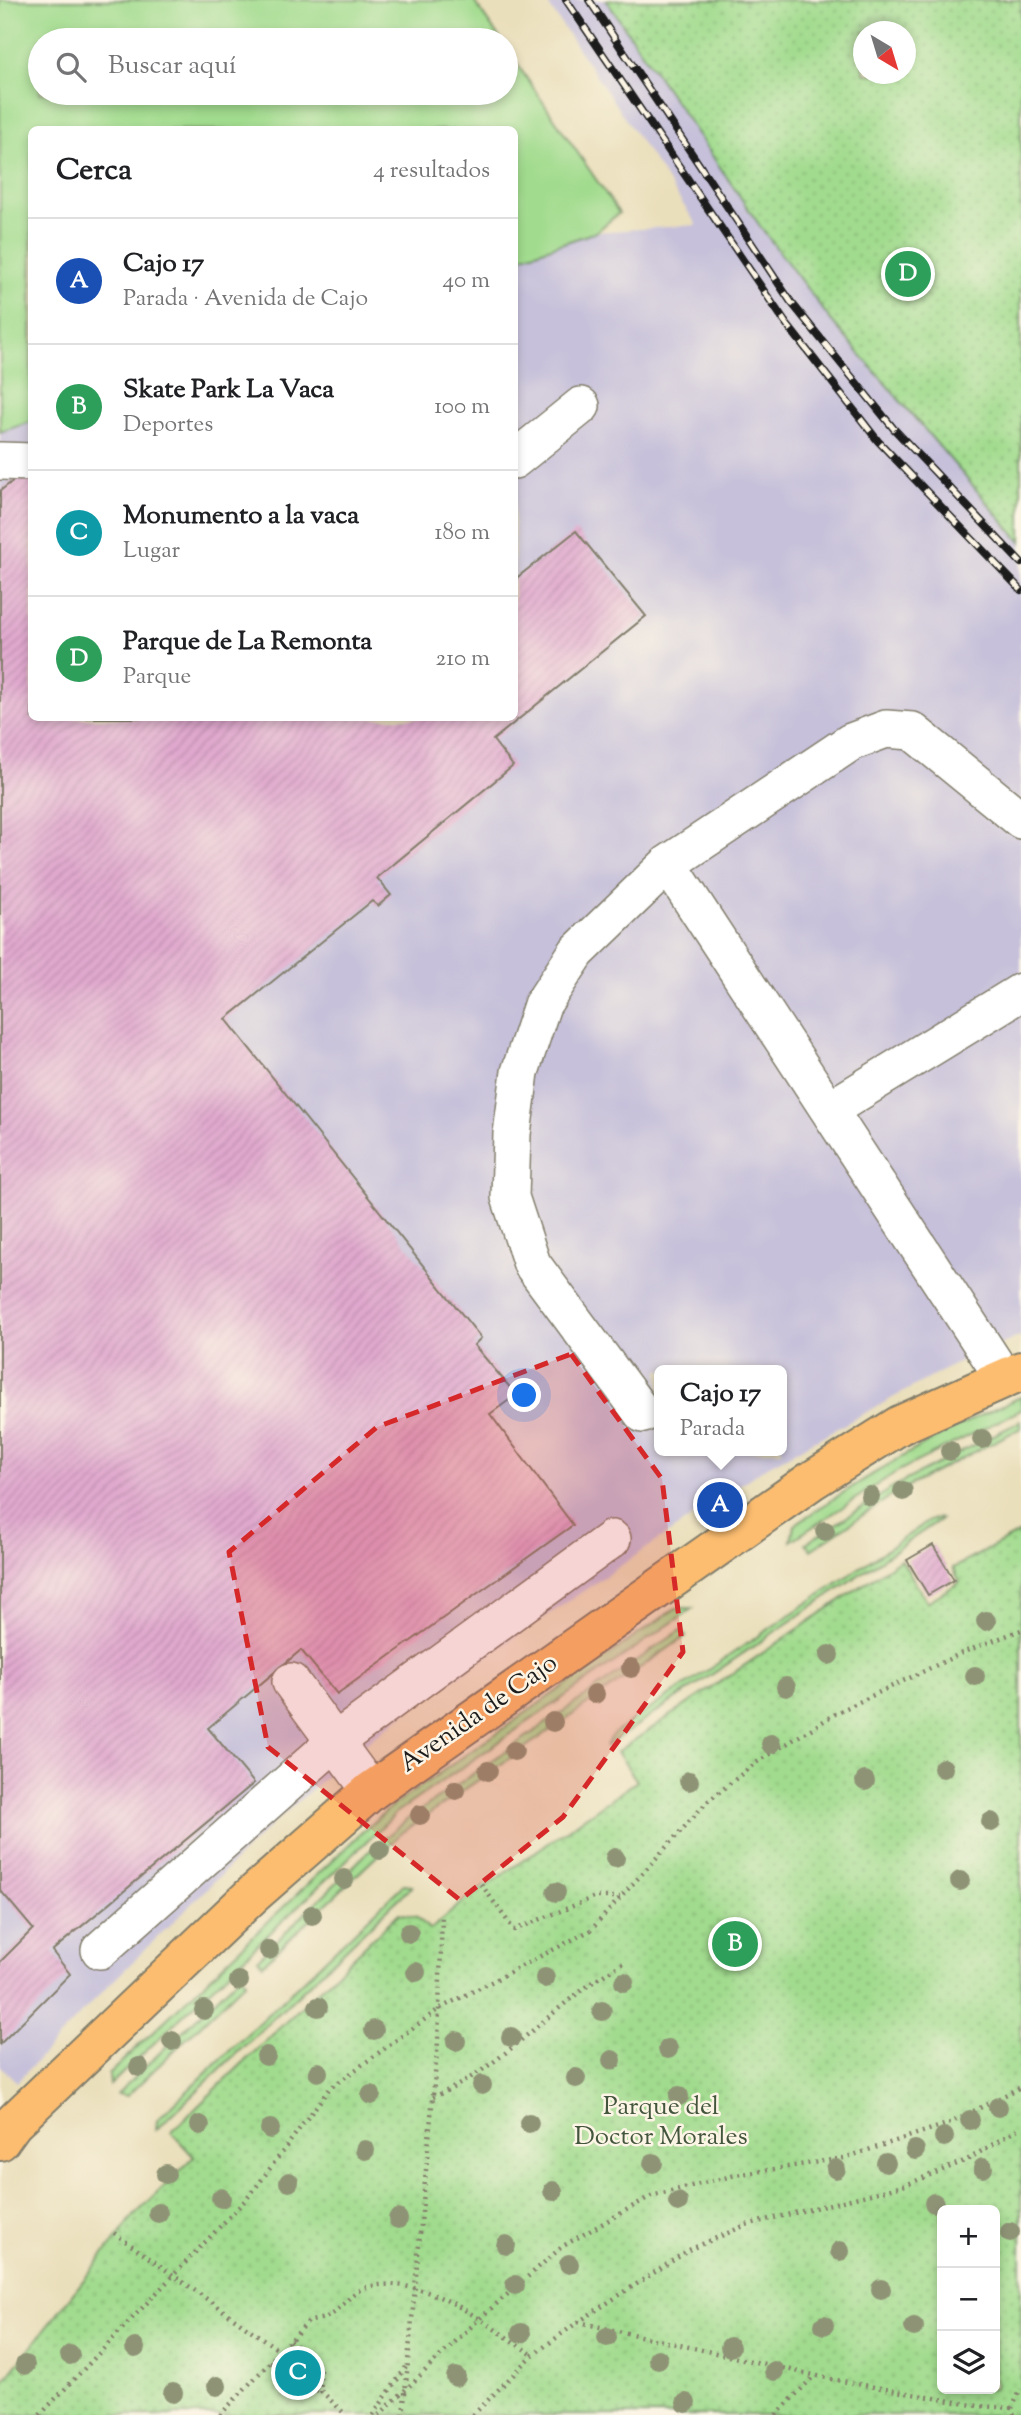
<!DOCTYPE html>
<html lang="es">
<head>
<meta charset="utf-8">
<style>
  :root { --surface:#fff; --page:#f6f6f6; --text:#202124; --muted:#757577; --line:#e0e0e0; --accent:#b45309 }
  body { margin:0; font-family:"Sorts Mill Goudy",serif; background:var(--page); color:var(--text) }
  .controls { position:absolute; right:21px; bottom:21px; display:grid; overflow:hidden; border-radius:10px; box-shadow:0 4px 10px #0003 }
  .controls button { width:63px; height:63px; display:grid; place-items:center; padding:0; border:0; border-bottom:2px solid var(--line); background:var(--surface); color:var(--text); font:35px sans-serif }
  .compass { position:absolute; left:853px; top:21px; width:63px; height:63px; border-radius:50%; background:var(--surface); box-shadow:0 4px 10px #0003; rotate:142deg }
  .you { position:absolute; left:525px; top:1396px; width:24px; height:24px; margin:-18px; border:5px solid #fff; border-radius:50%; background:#1a73e8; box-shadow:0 0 0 10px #1a73e833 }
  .badge { display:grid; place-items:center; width:46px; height:46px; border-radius:50%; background:var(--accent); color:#fff; font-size:23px; font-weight:700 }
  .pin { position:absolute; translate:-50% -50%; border:4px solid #fff; box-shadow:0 2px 7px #0006 }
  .popup { position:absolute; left:654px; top:1365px; width:133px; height:91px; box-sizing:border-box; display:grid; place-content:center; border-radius:10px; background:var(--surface); filter:drop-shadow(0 2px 5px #0005); font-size:23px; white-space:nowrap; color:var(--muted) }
  .popup b { font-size:26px; color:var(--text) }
  .popup::after { content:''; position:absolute; left:50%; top:100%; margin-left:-14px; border:14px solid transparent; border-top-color:var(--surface) }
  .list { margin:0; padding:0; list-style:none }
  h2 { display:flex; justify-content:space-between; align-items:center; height:91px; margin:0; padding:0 28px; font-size:30px }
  h2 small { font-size:23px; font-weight:400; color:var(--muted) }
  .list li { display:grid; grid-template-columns:46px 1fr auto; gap:21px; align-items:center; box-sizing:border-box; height:126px; padding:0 28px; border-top:2px solid var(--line) }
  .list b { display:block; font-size:26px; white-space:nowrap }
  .list p { margin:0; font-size:23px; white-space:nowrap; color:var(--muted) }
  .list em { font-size:23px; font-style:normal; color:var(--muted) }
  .icon { flex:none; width:38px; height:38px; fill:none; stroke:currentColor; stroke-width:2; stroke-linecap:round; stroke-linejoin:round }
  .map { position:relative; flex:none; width:1021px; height:2415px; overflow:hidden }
  .search { position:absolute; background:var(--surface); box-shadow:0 4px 10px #0003; left:28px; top:28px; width:490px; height:77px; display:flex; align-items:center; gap:18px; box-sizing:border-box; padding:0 24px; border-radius:38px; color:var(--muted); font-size:26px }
  .panel { position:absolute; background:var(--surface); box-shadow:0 4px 10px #0003; left:28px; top:126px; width:490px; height:595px; border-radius:10px }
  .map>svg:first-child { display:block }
</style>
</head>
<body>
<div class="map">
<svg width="1021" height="2415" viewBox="0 0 1021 2415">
  <defs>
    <pattern id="park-dots" width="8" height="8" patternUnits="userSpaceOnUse" patternTransform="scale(1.75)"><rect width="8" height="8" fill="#a1db8e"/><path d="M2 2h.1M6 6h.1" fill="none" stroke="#8abb7a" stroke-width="1.8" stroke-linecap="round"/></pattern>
    <pattern id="building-hatch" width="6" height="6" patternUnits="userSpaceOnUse" patternTransform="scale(1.75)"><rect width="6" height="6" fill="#e0a8ce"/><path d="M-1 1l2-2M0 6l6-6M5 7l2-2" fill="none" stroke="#c090b0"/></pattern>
  </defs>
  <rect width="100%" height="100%" fill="#fcf5e5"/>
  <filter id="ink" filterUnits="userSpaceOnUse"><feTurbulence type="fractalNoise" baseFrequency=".0143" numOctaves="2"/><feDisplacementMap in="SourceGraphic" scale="14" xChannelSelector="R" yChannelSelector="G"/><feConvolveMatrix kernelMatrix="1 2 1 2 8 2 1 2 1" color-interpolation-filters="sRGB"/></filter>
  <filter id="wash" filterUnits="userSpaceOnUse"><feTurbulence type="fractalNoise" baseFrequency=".00686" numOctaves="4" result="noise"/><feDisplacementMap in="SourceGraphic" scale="28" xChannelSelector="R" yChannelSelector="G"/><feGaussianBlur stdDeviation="1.57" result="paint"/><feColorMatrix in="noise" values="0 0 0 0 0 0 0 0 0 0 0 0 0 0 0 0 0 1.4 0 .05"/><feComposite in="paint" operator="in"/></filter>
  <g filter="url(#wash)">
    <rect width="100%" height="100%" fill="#eadfbb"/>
    <!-- industrial -->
    <path fill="#c6c0da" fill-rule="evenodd" d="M545,0H606L700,139L830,319L1021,542V1336L953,1365L766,1467L413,1707L348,1757L268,1828L93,2001L17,2082L0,2066V432L31,422L32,718H514L515,259L596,232L697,225ZM659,1370H781V1451H659Z"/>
    <!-- green -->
    <path fill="#a1db8e" stroke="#5e7c55" stroke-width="2" d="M0,0H473L501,40H40V93H506V48L619,213L596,232L515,259L514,130H32L31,422L0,432Z
      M1021,1397V1410L898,1471L791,1541L794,1525C867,1476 940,1431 1021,1397Z
      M1021,1421V1428L897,1492L811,1550L806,1543L902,1482Z
      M938,1518L941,1519L605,1747L613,1734L929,1521Z
      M676,1608H693L396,1813L110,2085L109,2074L362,1832L391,1807Z
      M681,1630L686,1636L399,1835L263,1964L258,1959L367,1853L409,1818Z
      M403,1885L412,1886L156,2130L157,2120Z
      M241,1975L246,1981L127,2096L117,2094Z"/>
    <!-- park -->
    <path fill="url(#park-dots)" stroke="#5e7c55" stroke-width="2" fill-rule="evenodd" d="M606,0H1021V542L830,319L762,229ZM864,32H906V74H864Z
      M1021,1532V2415H0V2386L135,2215L194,2157L171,2132L399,1913L417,1917L430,1930L459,1905L637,1781L617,1752L901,1559L927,1602L960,1582L953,1568ZM942,2210H995V2389H942Z"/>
    <g id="blocks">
      <!-- building -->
      <path fill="url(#building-hatch)" d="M22,474H32V718H514V580L576,531L646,616L493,740L513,766L377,878L391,895L378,906L372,901L226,1019L481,1338L474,1345L513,1391L519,1386L523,1390L490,1414L573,1525L337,1694L301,1650L208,1728L254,1783L52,1951L70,1974L0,2044V1962L33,1929L0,1890V491Z
        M933,1545L954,1580L928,1595L907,1560Z"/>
    </g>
  </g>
  <g filter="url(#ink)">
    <use href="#blocks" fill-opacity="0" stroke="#837e6c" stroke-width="2"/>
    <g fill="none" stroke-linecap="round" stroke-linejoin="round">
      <!-- minor casing -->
      <g stroke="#837e6c" stroke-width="40">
        <path id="minor" d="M514,460L581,406
          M0,461L32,462
          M668,864L1004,1378
          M829,1110L1021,992
          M643,1414L532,1264L510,1197L512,1134L520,1072L542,1005L577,952L668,864L851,742L886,729L912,731L1021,820
          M291,1682L371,1791
          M100,1950L337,1740L612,1539"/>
      </g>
      <!-- highway casing -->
      <g stroke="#837e6c" stroke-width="42">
        <path id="highway" d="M0,2141L13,2123L250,1897L371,1791L811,1481L900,1425L1021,1371"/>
      </g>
      <!-- path -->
      <path stroke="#837e6c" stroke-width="4.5" stroke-dasharray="2 5" stroke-linecap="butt" d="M481,1884L514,1930L595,1897H620
        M433,2097C507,2067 555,1999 626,1962
        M114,2233L280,2351
        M578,2322L831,2379L978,2406L1012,2408
        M290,2340L320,2371L321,2391L346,2415
        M271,2360L302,2388L321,2391
        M40,2415L251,2194L329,2089L439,2009L591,1930L707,1802L754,1764L840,1711L964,1652L1021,1630
        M220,2415L308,2322C314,2320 323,2319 329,2316C343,2309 350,2291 367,2287C427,2273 486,2325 533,2355
        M373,2415L406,2367
        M379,2415L478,2320L563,2246L651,2196L736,2175L844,2158L950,2123L1021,2087
        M403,2415L438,2042L442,1913
        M473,2415L533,2355L578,2322L689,2250L746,2225L903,2186L967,2160L1021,2127
        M776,2415L815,2375
        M1014,2415L1012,2408L1021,2389"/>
      <!-- minor -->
      <use href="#minor" stroke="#fff" stroke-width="37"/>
      <!-- highway -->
      <use href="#highway" stroke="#fcbd6f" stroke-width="38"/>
      <!-- rail casing -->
      <g stroke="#1c1c1c" stroke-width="8">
        <path id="rail" d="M566,0L785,322L878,441L1021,590
          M589,0L791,302L894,429L1021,563"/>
      </g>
      <!-- rail -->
      <use href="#rail" stroke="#fcf5e5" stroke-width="5" stroke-dasharray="16" stroke-linecap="butt"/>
    </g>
    <!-- trees -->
    <g fill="#8f9376">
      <circle cx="982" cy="1439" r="10"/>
      <circle cx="950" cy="1451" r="10"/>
      <circle cx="903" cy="1491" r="10"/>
      <circle cx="870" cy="1496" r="10"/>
      <circle cx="825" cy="1531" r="10"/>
      <circle cx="986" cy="1621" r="10"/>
      <circle cx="829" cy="1655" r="10"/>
      <circle cx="631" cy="1668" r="10"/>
      <circle cx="975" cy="1676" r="10"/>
      <circle cx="786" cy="1687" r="10"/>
      <circle cx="595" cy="1694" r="10"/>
      <circle cx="553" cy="1722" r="10"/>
      <circle cx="771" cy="1744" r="10"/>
      <circle cx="514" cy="1751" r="10"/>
      <circle cx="943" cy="1768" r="10"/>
      <circle cx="488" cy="1771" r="10"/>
      <circle cx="689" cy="1781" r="10"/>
      <circle cx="865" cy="1781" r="10"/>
      <circle cx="456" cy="1790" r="10"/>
      <circle cx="420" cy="1815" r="10"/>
      <circle cx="991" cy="1822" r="10"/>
      <circle cx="380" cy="1850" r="10"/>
      <circle cx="615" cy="1858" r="10"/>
      <circle cx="344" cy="1879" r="10"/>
      <circle cx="960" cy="1881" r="10"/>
      <circle cx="556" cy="1892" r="10"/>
      <circle cx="312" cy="1915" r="10"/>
      <circle cx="409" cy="1933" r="10"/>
      <circle cx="269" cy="1950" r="10"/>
      <circle cx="416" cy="1972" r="10"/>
      <circle cx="545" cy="1978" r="10"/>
      <circle cx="239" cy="1981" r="10"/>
      <circle cx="624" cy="1982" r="10"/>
      <circle cx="318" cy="2007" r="10"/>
      <circle cx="204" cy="2010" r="10"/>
      <circle cx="602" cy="2011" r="10"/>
      <circle cx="374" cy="2030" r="10"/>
      <circle cx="511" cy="2037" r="10"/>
      <circle cx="172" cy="2041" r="10"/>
      <circle cx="456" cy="2041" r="10"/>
      <circle cx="668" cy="2049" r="10"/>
      <circle cx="266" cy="2056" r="10"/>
      <circle cx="612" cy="2060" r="10"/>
      <circle cx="139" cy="2067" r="10"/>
      <circle cx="318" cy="2072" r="10"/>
      <circle cx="576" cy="2078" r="10"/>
      <circle cx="482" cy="2085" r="10"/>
      <circle cx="371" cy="2095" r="10"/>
      <circle cx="679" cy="2096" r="10"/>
      <circle cx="998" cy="2107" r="10"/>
      <circle cx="970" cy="2120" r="10"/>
      <circle cx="529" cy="2123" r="10"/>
      <circle cx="200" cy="2125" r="10"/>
      <circle cx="270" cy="2129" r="10"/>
      <circle cx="944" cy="2137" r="10"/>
      <circle cx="365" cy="2150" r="10"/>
      <circle cx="915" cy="2150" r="10"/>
      <circle cx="653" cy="2163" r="10"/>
      <circle cx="886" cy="2163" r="10"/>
      <circle cx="983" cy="2168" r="10"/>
      <circle cx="836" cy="2169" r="10"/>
      <circle cx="166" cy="2174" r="10"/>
      <circle cx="289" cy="2182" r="10"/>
      <circle cx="553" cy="2191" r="10"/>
      <circle cx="221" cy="2198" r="10"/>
      <circle cx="678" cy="2202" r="10"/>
      <circle cx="934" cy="2203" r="10"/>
      <circle cx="158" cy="2213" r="10"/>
      <circle cx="398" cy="2219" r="10"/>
      <circle cx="1010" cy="2232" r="10"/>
      <circle cx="506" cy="2245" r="10"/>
      <circle cx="840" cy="2251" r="10"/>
      <circle cx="569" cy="2264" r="10"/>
      <circle cx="515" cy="2285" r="10"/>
      <circle cx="881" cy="2289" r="10"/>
      <circle cx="824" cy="2325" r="10"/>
      <circle cx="914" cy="2327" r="10"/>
      <circle cx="521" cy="2333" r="10"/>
      <circle cx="607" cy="2337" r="10"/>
      <circle cx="730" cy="2347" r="10"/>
      <circle cx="135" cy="2348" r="10"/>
      <circle cx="70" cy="2355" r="10"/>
      <circle cx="658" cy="2359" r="10"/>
      <circle cx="25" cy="2365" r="10"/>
      <circle cx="774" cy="2371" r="10"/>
      <circle cx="456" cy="2377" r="10"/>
      <circle cx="217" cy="2386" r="10"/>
      <circle cx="173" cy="2393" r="10"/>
      <circle cx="686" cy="2403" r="10"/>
    </g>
  </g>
  <!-- marked area -->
  <path fill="#d62828" fill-opacity="0.2" stroke="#d62828" stroke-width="5" stroke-dasharray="14 9" stroke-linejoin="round" d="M571,1354L662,1479L683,1652L563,1817L460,1900L268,1747L229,1552L377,1427Z"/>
  <g text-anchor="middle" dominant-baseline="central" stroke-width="5" stroke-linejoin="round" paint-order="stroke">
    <!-- street labels -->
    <g font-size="26" fill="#1c1c1c" stroke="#fcf5e5">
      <text transform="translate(479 1714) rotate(-35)">Avenida de Cajo</text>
    </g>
    <!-- park labels -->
    <g font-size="26" fill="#44553e" stroke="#fcf5e5">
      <text x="661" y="2107">Parque del<tspan x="661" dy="30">Doctor Morales</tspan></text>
    </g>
  </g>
</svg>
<div class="controls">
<button>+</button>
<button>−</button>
<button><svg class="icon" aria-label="layers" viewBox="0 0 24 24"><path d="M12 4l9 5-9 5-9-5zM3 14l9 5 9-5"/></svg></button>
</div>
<svg class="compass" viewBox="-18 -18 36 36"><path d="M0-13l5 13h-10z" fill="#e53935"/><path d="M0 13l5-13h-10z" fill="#757577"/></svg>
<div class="you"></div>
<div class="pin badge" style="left:720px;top:1505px;background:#1a4fb4">A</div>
<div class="popup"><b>Cajo 17</b>Parada</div>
<div class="pin badge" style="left:735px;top:1944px;background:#2e9e5b">B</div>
<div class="pin badge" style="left:298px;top:2373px;background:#0f9aa8">C</div>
<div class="pin badge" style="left:908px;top:274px;background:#2e9e5b">D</div>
<div class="search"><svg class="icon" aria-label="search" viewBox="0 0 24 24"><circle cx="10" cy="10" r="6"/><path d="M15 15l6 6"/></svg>Buscar aquí</div>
<section class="panel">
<h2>Cerca<small>4 resultados</small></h2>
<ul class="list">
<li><span class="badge" style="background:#1a4fb4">A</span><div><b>Cajo 17</b><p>Parada · Avenida de Cajo</p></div><em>40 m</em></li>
<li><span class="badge" style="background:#2e9e5b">B</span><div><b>Skate Park La Vaca</b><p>Deportes</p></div><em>100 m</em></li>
<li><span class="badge" style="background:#0f9aa8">C</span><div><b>Monumento a la vaca</b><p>Lugar</p></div><em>180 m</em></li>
<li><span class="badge" style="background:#2e9e5b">D</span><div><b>Parque de La Remonta</b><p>Parque</p></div><em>210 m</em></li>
</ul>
</section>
</div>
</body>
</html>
